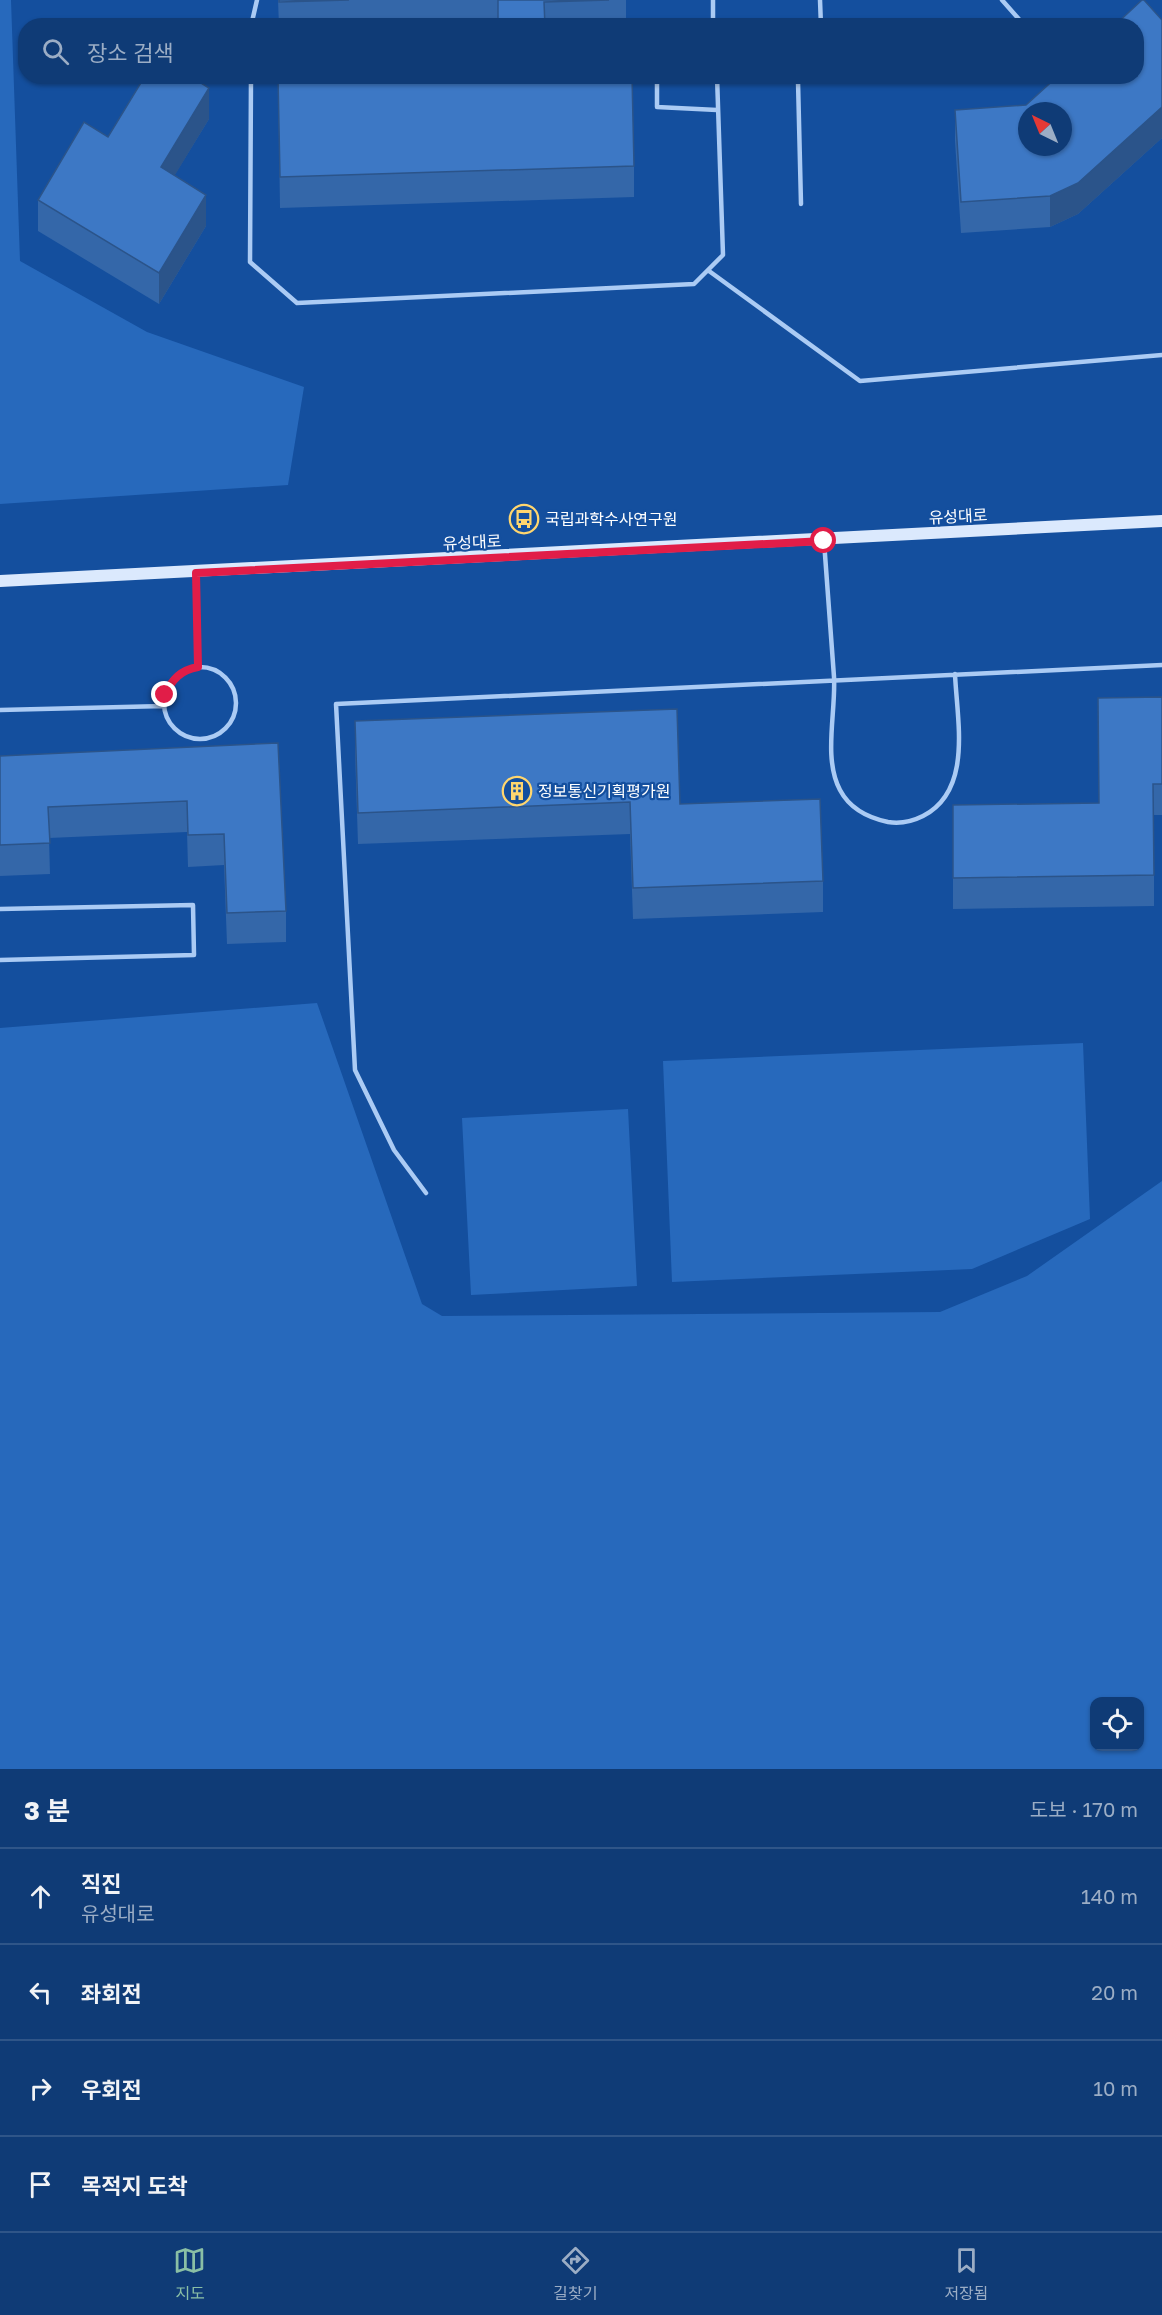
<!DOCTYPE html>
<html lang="ko">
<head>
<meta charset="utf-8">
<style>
  :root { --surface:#0f3b76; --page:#1d467e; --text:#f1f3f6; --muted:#9badc5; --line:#2f5588; --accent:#8abfa5 }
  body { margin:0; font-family:"Golos Text","Noto Sans KR",sans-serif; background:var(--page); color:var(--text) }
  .controls { position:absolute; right:18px; bottom:18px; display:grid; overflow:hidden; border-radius:12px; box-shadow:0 2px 4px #0004 }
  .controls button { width:54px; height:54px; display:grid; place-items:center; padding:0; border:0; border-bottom:2px solid var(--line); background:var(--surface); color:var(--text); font:30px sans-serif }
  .compass { position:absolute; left:1018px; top:102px; width:54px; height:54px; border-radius:50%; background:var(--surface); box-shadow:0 2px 4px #0004; rotate:317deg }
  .stop { position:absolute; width:18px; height:18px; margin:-14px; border:4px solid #e11d48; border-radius:50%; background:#fff }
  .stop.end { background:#e11d48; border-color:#fff; box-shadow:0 2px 6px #0008 }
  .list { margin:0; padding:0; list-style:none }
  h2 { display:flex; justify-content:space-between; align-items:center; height:78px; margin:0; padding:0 24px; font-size:26px }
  h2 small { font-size:20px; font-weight:400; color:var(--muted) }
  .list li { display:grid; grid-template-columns:39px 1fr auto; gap:18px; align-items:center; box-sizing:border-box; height:96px; padding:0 24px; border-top:2px solid var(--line) }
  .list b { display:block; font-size:22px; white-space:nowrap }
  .list p { margin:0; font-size:20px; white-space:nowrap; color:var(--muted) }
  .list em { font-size:20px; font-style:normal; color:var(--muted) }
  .icon { flex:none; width:33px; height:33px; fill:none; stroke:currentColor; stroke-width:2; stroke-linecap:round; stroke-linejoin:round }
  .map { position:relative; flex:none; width:1162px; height:1769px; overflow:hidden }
  .search { position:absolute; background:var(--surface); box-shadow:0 2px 4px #0004; left:18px; right:18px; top:18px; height:66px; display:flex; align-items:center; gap:15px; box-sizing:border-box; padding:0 21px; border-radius:24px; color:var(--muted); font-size:22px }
  .sheet { height:462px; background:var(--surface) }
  nav { display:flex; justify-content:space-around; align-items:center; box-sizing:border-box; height:84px; border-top:2px solid var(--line); background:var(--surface); font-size:16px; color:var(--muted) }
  nav a { display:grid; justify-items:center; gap:3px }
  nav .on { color:var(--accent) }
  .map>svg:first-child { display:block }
</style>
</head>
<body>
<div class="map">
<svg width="1162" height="1769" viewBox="0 0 1162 1769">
  <rect width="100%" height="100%" fill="#144f9e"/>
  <!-- green -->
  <path fill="#2769bc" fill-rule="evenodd" d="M0,0H11L20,261L147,332L304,387L288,485L0,504Z
    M317,1003L422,1304L442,1316L940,1312L1027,1276L1162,1181V1769H0V1028ZM1094,1702H1140V1746H1094Z
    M1083,1043L1090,1219L972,1269L672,1282L663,1061Z
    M628,1109L637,1286L471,1295L462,1118Z"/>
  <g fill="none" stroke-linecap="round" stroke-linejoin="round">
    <!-- lane -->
    <path stroke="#abcbf4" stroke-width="4.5" d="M820,0L821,26
      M1002,0L1025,26
      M251,26L257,0
      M713,26V0
      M251,76L250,262L297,303L694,284L723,255L717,76
      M657,76V107L717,110
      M717,80L798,81L801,204
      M798,81L818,76
      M709,271L860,381L1162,355
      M824,541C827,586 831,632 834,677C836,713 823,758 840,790C850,809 869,818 888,822C900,824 913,821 923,816C973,790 957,721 955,674
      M196,573L198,667
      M164 703a36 36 0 1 1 72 0a36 36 0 1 1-72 0Z
      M0,710L164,706
      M0,909L193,905L194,955L0,960
      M426,1193L394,1150L355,1070L336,704L1162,665"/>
    <!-- secondary -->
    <path stroke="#dbe9fd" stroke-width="12" d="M0,581L1162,521"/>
  </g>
  <!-- wall -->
  <path fill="#3467a9" d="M278,0H626V26H279Z
    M1162,20V138L1078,214L1050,227L961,233L955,141V110L1026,105Z
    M278,77L634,166V197L280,208Z
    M209,119L174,176L206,226L159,304L38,231V200L108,137Z
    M1162,697V815H1154V906L953,909V805L1099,803Z
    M355,721L680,804L823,881V912L633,919L630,834L358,844L355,752Z
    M278,743L286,911V942L227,944L224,865L188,867L187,832L49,838L50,874L0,876V756Z"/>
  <!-- shaded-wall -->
  <path fill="#2b548a" d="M209,88V119L161,198V167Z
    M1162,107V138L1078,214L1050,227V196Z
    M206,195V226L159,304V273Z"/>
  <!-- building -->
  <path fill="#3d78c5" stroke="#2b548a" stroke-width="1.5" fill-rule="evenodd" d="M279,0H349L279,2Z
    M498,0H609L544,2L545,26H498Z
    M1142,0H1144L1162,20V107L1078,183L1050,196L961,202L955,110L1026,105L1058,76H1137V26H1114ZM1027,111H1063V147H1027Z
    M145,76H190L209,88L161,167L206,195L159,273L38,200L84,122L108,137Z
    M632,76L634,166L280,177L278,77Z
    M1162,697V784H1153L1154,875L953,878V805L1099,803L1098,698Z
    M677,709L680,804L820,799L823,881L633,888L630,802L358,813L355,721Z
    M278,743L286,911L227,913L224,834L188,835L187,801L48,807L50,843L0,845V756Z"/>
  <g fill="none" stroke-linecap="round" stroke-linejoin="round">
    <!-- route -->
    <path stroke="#e11d48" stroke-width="8" d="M165,695C172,679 181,670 198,667L196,573L824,541"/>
  </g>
  <!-- icons -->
  <defs>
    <g id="bus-ring" transform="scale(1.5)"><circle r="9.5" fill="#144f9e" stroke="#ffd66e" stroke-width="1.5"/><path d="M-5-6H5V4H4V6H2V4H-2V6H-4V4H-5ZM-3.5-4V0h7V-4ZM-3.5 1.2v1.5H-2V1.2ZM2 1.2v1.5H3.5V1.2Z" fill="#ffd66e"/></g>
    <g id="building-ring" transform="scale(1.5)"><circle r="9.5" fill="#144f9e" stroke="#ffd66e" stroke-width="1.5"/><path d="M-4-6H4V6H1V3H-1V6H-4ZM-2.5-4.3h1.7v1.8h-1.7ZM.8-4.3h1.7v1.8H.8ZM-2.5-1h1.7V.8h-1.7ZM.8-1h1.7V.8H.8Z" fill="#ffd66e"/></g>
  </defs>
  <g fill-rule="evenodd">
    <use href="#bus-ring" x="524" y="519"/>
    <use href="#building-ring" x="517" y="791"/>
  </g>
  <g text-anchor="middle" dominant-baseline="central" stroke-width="4.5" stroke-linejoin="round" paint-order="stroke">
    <!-- street labels -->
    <g font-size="16" fill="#fff" stroke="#144f9e">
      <text transform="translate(958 516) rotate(-3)">유성대로</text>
      <text transform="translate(472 542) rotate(-3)">유성대로</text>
    </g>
    <!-- poi labels -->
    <g font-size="16" fill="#fff" stroke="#144f9e" text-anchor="start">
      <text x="545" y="519">국립과학수사연구원</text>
      <text x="538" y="791">정보통신기획평가원</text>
    </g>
  </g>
</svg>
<div class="controls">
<button><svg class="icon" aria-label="locate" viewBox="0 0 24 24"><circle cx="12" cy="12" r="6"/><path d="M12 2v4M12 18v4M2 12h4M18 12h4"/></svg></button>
</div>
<svg class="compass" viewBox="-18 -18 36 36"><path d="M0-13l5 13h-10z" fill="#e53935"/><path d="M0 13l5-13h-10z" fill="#9badc5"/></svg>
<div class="stop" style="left:824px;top:541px"></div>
<div class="stop end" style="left:165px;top:695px"></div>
<div class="search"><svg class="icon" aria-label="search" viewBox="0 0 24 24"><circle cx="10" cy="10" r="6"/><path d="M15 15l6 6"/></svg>장소 검색</div>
</div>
<section class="sheet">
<h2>3 분<small>도보 · 170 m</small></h2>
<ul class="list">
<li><svg class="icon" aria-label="ahead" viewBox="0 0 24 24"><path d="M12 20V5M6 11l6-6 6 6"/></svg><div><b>직진</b><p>유성대로</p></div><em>140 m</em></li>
<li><svg class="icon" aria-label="left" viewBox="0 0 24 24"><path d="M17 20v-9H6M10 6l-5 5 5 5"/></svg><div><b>좌회전</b></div><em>20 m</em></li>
<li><svg class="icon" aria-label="right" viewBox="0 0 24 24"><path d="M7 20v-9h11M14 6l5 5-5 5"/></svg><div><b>우회전</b></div><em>10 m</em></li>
<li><svg class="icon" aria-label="arrive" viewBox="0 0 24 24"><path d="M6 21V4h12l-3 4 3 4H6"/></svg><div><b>목적지 도착</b></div></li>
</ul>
</section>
<nav>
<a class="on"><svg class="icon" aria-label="map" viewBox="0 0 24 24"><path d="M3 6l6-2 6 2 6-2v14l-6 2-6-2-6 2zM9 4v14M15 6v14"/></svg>지도</a>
<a><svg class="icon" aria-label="directions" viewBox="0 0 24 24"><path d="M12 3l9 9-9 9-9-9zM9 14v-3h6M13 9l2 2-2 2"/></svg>길찾기</a>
<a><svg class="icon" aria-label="saved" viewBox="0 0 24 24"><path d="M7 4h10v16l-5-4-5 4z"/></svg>저장됨</a>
</nav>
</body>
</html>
